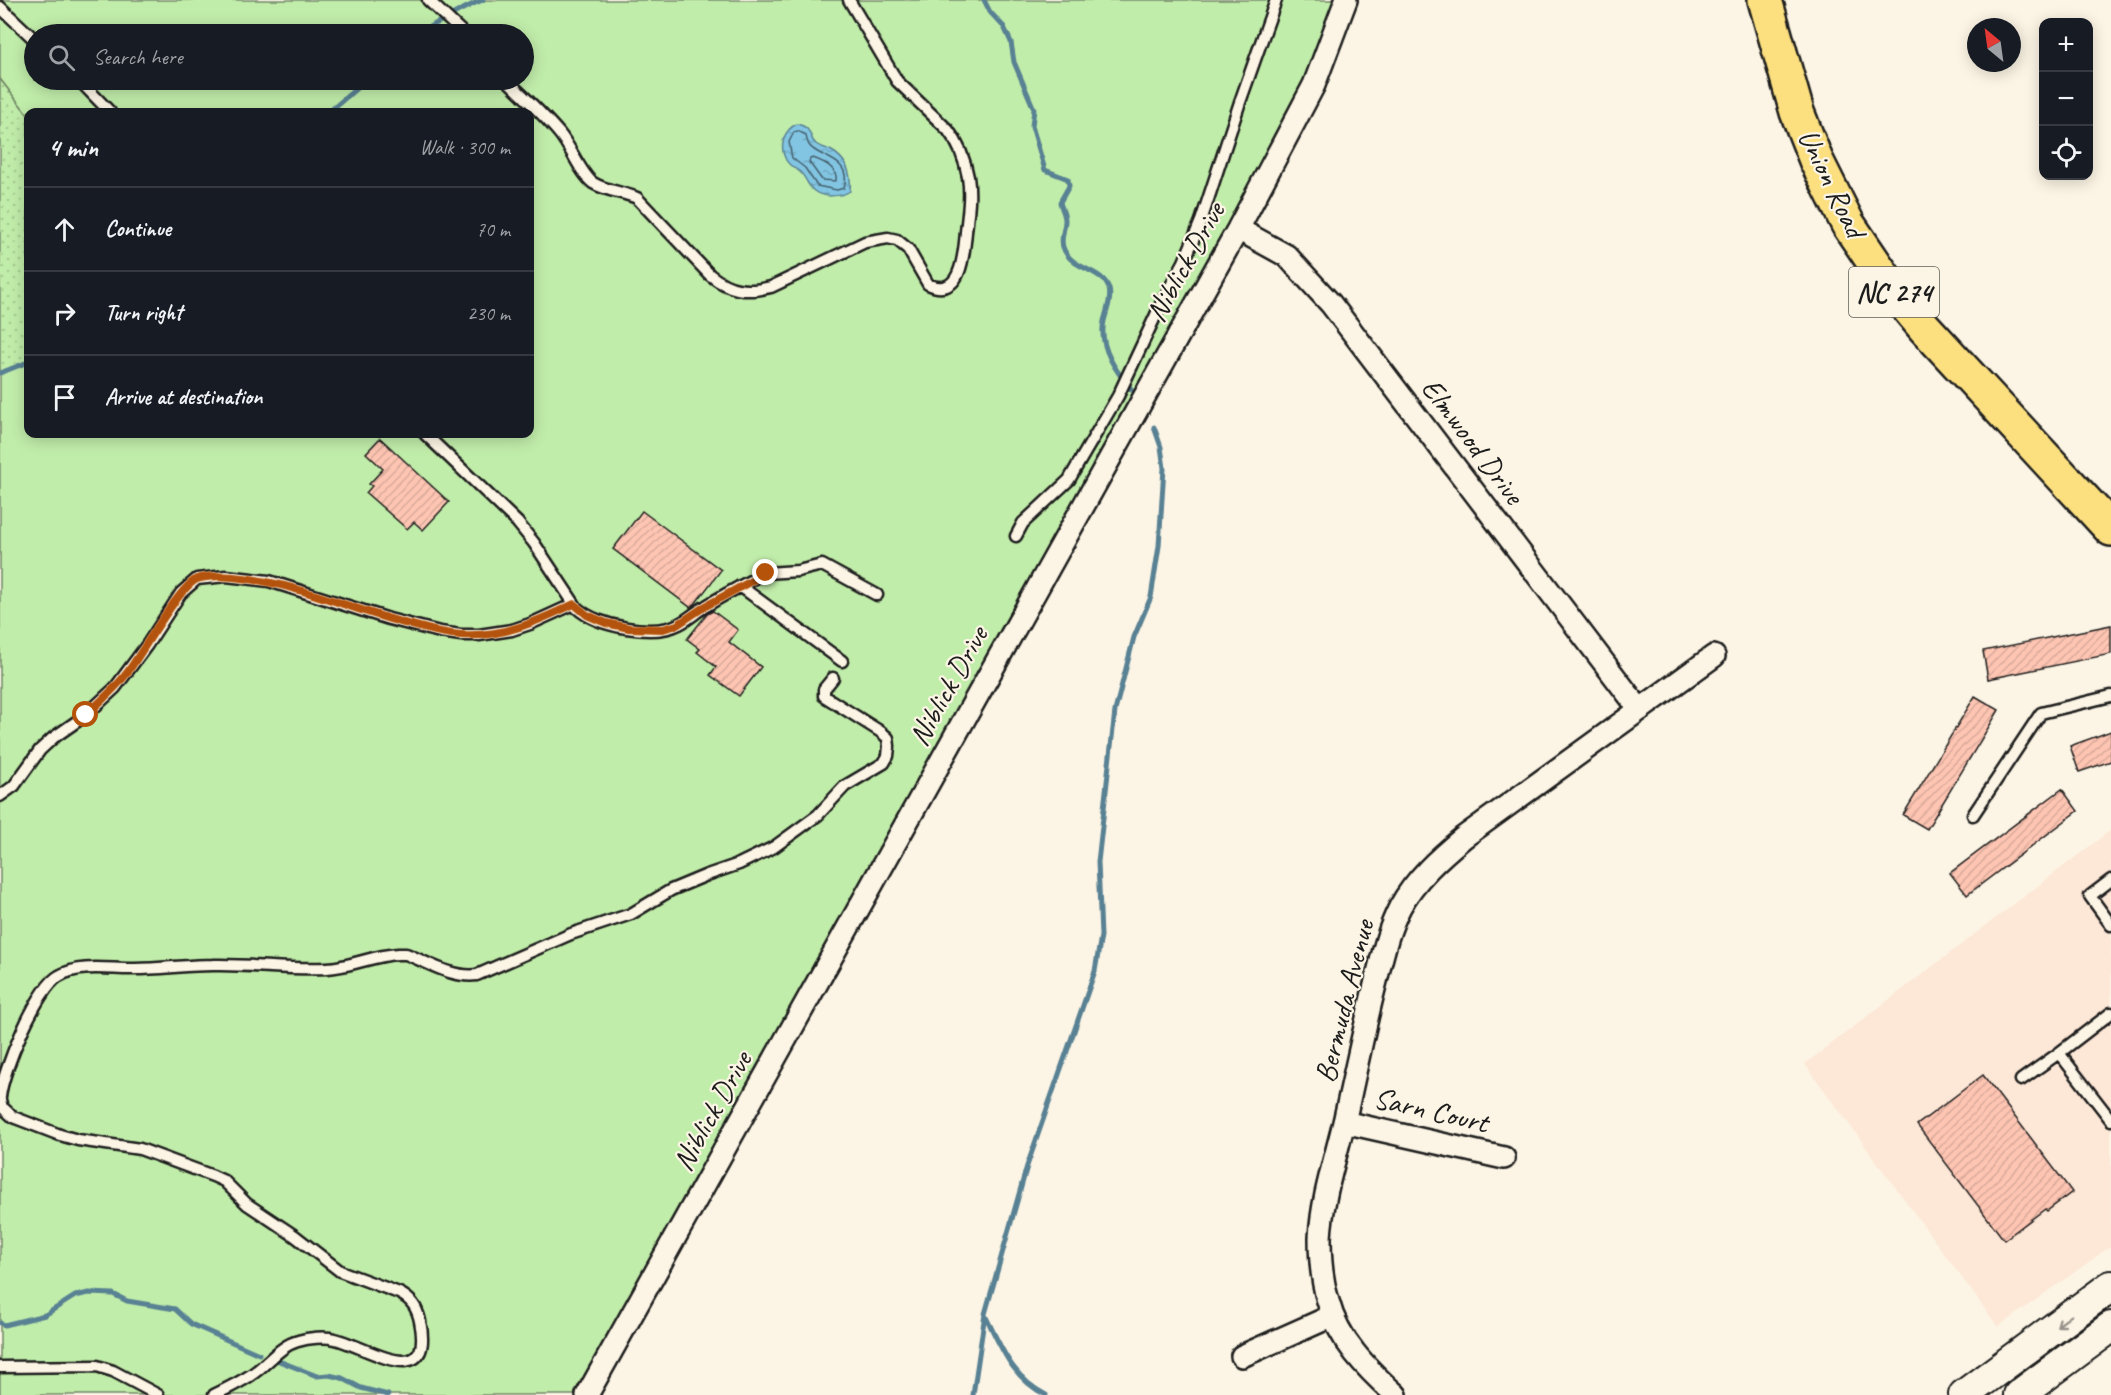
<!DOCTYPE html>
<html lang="en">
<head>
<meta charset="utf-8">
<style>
  :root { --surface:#171b24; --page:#20242c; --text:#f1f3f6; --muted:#9ea1a6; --line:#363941 }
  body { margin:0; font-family:Caveat,sans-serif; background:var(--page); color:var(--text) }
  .controls { position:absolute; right:18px; top:18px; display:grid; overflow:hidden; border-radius:12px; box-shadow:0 3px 15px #0003 }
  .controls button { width:54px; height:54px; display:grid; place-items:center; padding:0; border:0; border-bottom:2px solid var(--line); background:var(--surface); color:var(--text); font:30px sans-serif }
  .compass { position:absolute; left:1967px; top:18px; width:54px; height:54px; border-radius:50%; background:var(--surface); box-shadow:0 3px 15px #0003; rotate:331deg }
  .stop { position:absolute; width:18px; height:18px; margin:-14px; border:4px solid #b45309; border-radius:50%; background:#fff }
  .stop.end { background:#b45309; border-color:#fff; box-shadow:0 2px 6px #0008 }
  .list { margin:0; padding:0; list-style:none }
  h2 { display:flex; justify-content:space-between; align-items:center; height:78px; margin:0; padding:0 24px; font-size:26px }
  h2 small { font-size:20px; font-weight:400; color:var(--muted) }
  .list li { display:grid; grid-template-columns:39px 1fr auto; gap:18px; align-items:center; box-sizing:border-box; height:84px; padding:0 24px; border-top:2px solid var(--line) }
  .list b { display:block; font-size:22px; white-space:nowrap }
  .list em { font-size:20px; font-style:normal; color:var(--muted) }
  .icon { flex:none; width:33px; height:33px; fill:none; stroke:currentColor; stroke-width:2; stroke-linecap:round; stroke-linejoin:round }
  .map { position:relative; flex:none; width:2111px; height:1395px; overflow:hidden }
  .search { position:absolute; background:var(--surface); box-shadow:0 3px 15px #0003; left:24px; top:24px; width:510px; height:66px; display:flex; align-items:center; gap:15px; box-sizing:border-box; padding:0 21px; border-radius:33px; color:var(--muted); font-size:22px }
  .panel { position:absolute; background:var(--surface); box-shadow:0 3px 15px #0003; left:24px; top:108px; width:510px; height:330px; border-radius:12px }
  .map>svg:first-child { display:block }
</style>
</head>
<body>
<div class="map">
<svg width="2111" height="1395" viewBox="0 0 2111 1395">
  <defs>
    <pattern id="park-dots" width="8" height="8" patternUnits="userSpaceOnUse" patternTransform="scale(1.5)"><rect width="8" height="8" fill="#c1edaa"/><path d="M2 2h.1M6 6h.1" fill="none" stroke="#a5cb92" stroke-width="1.8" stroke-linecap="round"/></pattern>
    <pattern id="water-ripples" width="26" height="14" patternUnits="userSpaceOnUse" patternTransform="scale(1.5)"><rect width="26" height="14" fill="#82c5e3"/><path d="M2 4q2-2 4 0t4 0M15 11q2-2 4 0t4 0" fill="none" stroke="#70a9c2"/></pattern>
    <pattern id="building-hatch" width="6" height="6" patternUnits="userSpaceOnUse" patternTransform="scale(1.5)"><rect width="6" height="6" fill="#fec5b3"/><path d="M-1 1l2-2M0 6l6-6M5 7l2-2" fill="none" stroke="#d9a999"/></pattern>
  </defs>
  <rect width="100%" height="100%" fill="#fcf5e5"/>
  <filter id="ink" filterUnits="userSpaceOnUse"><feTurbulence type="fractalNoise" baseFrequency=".0167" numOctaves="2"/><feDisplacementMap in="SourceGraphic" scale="12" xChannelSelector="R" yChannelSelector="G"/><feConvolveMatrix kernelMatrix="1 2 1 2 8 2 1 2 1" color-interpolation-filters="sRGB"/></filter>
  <g filter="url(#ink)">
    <!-- built -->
    <path fill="#fde7d6" d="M2111,830V1246L1998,1327L1805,1064Z"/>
    <!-- grass -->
    <path fill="#c1edaa" stroke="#6e8463" stroke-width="1.5" fill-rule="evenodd" d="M0,0H1341L1309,83L580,1395H0V373L28,362V434H530V112H28V115L0,79ZM34,34H524V80H34Z"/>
    <!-- park -->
    <path fill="url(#park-dots)" stroke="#6e8463" stroke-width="1.5" d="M0,79L28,115V362L0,373Z"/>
    <!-- water -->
    <path fill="url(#water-ripples)" stroke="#598193" stroke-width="1.5" d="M797,124C814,128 807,136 816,144C820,147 826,148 830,150C847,159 852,173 850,191C841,197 823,198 814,191C808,187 806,177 800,172C795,168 789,166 786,160C779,147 783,130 797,124Z"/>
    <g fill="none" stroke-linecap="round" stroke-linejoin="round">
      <!-- shore -->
      <path stroke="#45606c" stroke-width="1.5" d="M798,131L806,135C806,137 808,144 809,145C818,159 853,157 844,188L837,190L817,186L805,168L792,158L789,142L794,132Z
        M813,158C824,162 838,168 836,181L822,180L809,162L810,159Z"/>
      <!-- stream -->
      <path stroke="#598193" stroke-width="5" d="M984,0L990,12L1004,27L1011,42L1014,62L1034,109L1032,126L1045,170L1068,179L1069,186L1060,202C1061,208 1065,214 1065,220C1065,229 1060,238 1063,247C1071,271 1103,268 1109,289C1112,299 1106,312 1104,321C1098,347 1116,372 1132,390
        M414,34C438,25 458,9 483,0
        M329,112L366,80
        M0,373L28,362
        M985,1315C1001,1347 1012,1378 1046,1395
        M0,1323L4,1325L45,1315L75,1296L89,1293L113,1294L127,1301L175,1309L191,1324L259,1354
        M279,1361L317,1376L329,1375L342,1378L361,1388L388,1395
        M973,1395L985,1314L1027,1166L1095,971L1101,936L1098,862L1115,711L1134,637L1151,597L1159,546L1164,468L1161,447L1154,427"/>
    </g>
    <!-- building -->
    <path fill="url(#building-hatch)" stroke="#1c1c1c" stroke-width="1.5" d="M380,438L449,502L423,530L414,522L407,529L366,493L372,486L369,484L383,469L366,453Z
      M642,511L721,570L695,604L690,607L613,549Z
      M713,611L738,630L729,642L761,667L739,696L710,675L716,667L697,652L700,649L687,639L707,614Z
      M2111,625V654L1988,679L1983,651Z
      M1975,696L1999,710L1927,829L1903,815Z
      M2111,731V761L2079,772L2070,746Z
      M2062,789L2078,811L1967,895L1950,873Z
      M1983,1075L2072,1192L2047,1211L2045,1209L2004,1240L1917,1125Z"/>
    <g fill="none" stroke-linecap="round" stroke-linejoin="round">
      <!-- service casing -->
      <g stroke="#1c1c1c" stroke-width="15">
        <path id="service" d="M428,0L464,34
          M0,7L34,39
          M79,80L110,112
          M507,80C524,97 543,114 559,133C571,147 580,173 593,183C606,191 623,192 637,198L710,275C730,291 746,293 771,287L865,242L888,238L897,240L908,249L928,284C962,300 964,252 966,232C968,213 971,196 968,177C965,160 959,144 948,130L897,81L849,0
          M425,434L517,522L534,543L577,608C598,627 654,637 679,624C689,619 697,611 706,606C723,595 741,586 759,576L766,573L798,571L822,565L877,595
          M1016,536L1023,523L1069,480L1077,466L1118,396L1162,302L1184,262L1201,221L1240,102L1276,0
          M740,586L842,661
          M0,796L14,786L40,750L53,738L86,715L115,688L147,645L181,593L197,579L226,576L269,581L389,619L440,632L461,635H479L512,630L530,624L574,604
          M1973,815L2041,713L2111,696
          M2111,880L2090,896L2111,925
          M2111,1013L2059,1053L2111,1120
          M2021,1080L2059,1053
          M0,1097C2,1072 37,988 59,976C80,963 112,970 135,969C161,969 187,965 213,965C251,964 289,970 327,968C351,967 374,955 398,954H406C429,963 452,978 477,975L571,934L631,914L671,890L707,875L739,864L774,847L818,815L845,786L884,763L888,756L889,746L888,738L881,732L824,696V689L833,678
          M0,1100L2,1107L13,1117L60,1135L78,1140L140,1149L213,1176L224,1181L247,1204L295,1236L340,1271L399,1293C411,1299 417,1307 420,1321C435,1394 365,1346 335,1339C325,1336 308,1338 298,1341C279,1346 267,1365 251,1375C239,1383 226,1389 214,1395
          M0,1367L97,1366L113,1371L158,1395"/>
      </g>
      <!-- minor casing -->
      <g stroke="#1c1c1c" stroke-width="26">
        <path id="minor" d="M1238,229L1287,256L1331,304L1640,710
          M1344,1122L1504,1158
          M1242,1356L1332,1316
          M587,1395L1238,229L1314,85L1346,0
          M1396,1395C1367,1369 1338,1340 1328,1301C1322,1281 1320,1259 1320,1238C1322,1197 1336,1157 1345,1118C1355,1073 1364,1029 1375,985C1382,958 1387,932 1400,907C1415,879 1440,857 1464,837L1714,656"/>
      </g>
      <!-- secondary casing -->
      <g stroke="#1c1c1c" stroke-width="34">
        <path id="secondary" d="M1964,1395L2111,1286
          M2019,1395L2111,1327"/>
      </g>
      <!-- primary casing -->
      <g stroke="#1c1c1c" stroke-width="38">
        <path id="primary" d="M1765,0L1797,112L1816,160L1848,224L1890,286L1924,327L2111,529"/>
      </g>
      <!-- service -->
      <use href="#service" stroke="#fcf5e5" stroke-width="10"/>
      <!-- minor -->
      <use href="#minor" stroke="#fcf5e5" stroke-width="21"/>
      <!-- secondary -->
      <use href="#secondary" stroke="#fcf5e5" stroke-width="30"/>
      <!-- primary -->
      <use href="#primary" stroke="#fce080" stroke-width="33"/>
    </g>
    <!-- one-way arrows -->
    <defs><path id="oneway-shaft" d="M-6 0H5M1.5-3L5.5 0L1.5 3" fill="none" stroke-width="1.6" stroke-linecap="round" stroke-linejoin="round" transform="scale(1.5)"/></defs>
    <use stroke="#97938b" href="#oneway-shaft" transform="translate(2064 1321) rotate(143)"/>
  </g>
  <g fill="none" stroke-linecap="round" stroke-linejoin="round" filter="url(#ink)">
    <!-- route -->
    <path stroke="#b45309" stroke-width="8" d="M86,715C100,702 115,689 127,673C142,653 179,587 197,579C208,575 223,576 233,577C293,582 350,609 408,624C426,629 443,634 461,635C502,638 538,621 574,604L587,615L606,623L629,628L663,629L677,625L704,607L766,573"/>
  </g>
  <g text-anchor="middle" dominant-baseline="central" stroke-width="4.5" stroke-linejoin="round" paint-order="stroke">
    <!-- shield labels -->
    <rect fill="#fcf5e5" stroke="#5f5d58" stroke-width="1.5" x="1849" y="267" width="90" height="50" rx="4.5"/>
    <g font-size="28" font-weight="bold" fill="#1c1c1c">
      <text x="1894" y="292">NC 274</text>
    </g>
    <!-- street labels -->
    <g font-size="30" fill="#1c1c1c" stroke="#fcf5e5">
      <text transform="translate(1832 183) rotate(64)">Union Road</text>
      <text transform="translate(1185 262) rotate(-61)">Niblick Drive</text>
      <text transform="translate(1473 441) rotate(53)">Elmwood Drive</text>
      <text transform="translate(948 686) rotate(-61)">Niblick Drive</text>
      <text transform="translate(1344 1001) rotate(-76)">Bermuda Avenue</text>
      <text transform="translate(1431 1110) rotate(13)">Sarn Court</text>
      <text transform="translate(712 1111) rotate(-61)">Niblick Drive</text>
    </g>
  </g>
</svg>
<div class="controls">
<button>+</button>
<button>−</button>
<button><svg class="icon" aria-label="locate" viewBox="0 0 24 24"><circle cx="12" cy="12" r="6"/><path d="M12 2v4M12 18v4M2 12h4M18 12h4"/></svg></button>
</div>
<svg class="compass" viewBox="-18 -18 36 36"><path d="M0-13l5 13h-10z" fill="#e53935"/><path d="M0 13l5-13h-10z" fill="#9ea1a6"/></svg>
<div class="stop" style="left:86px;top:715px"></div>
<div class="stop end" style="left:766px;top:573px"></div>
<div class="search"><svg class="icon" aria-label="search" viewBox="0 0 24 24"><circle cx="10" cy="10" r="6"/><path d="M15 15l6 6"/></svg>Search here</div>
<section class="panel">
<h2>4 min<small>Walk · 300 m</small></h2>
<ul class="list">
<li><svg class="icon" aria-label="ahead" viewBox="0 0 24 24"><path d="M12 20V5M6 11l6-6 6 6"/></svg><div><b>Continue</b></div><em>70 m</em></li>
<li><svg class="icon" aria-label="right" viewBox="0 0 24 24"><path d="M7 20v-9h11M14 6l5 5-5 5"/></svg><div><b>Turn right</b></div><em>230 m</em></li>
<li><svg class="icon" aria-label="arrive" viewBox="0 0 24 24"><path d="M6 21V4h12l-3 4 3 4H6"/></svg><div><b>Arrive at destination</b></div></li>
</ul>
</section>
</div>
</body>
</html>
